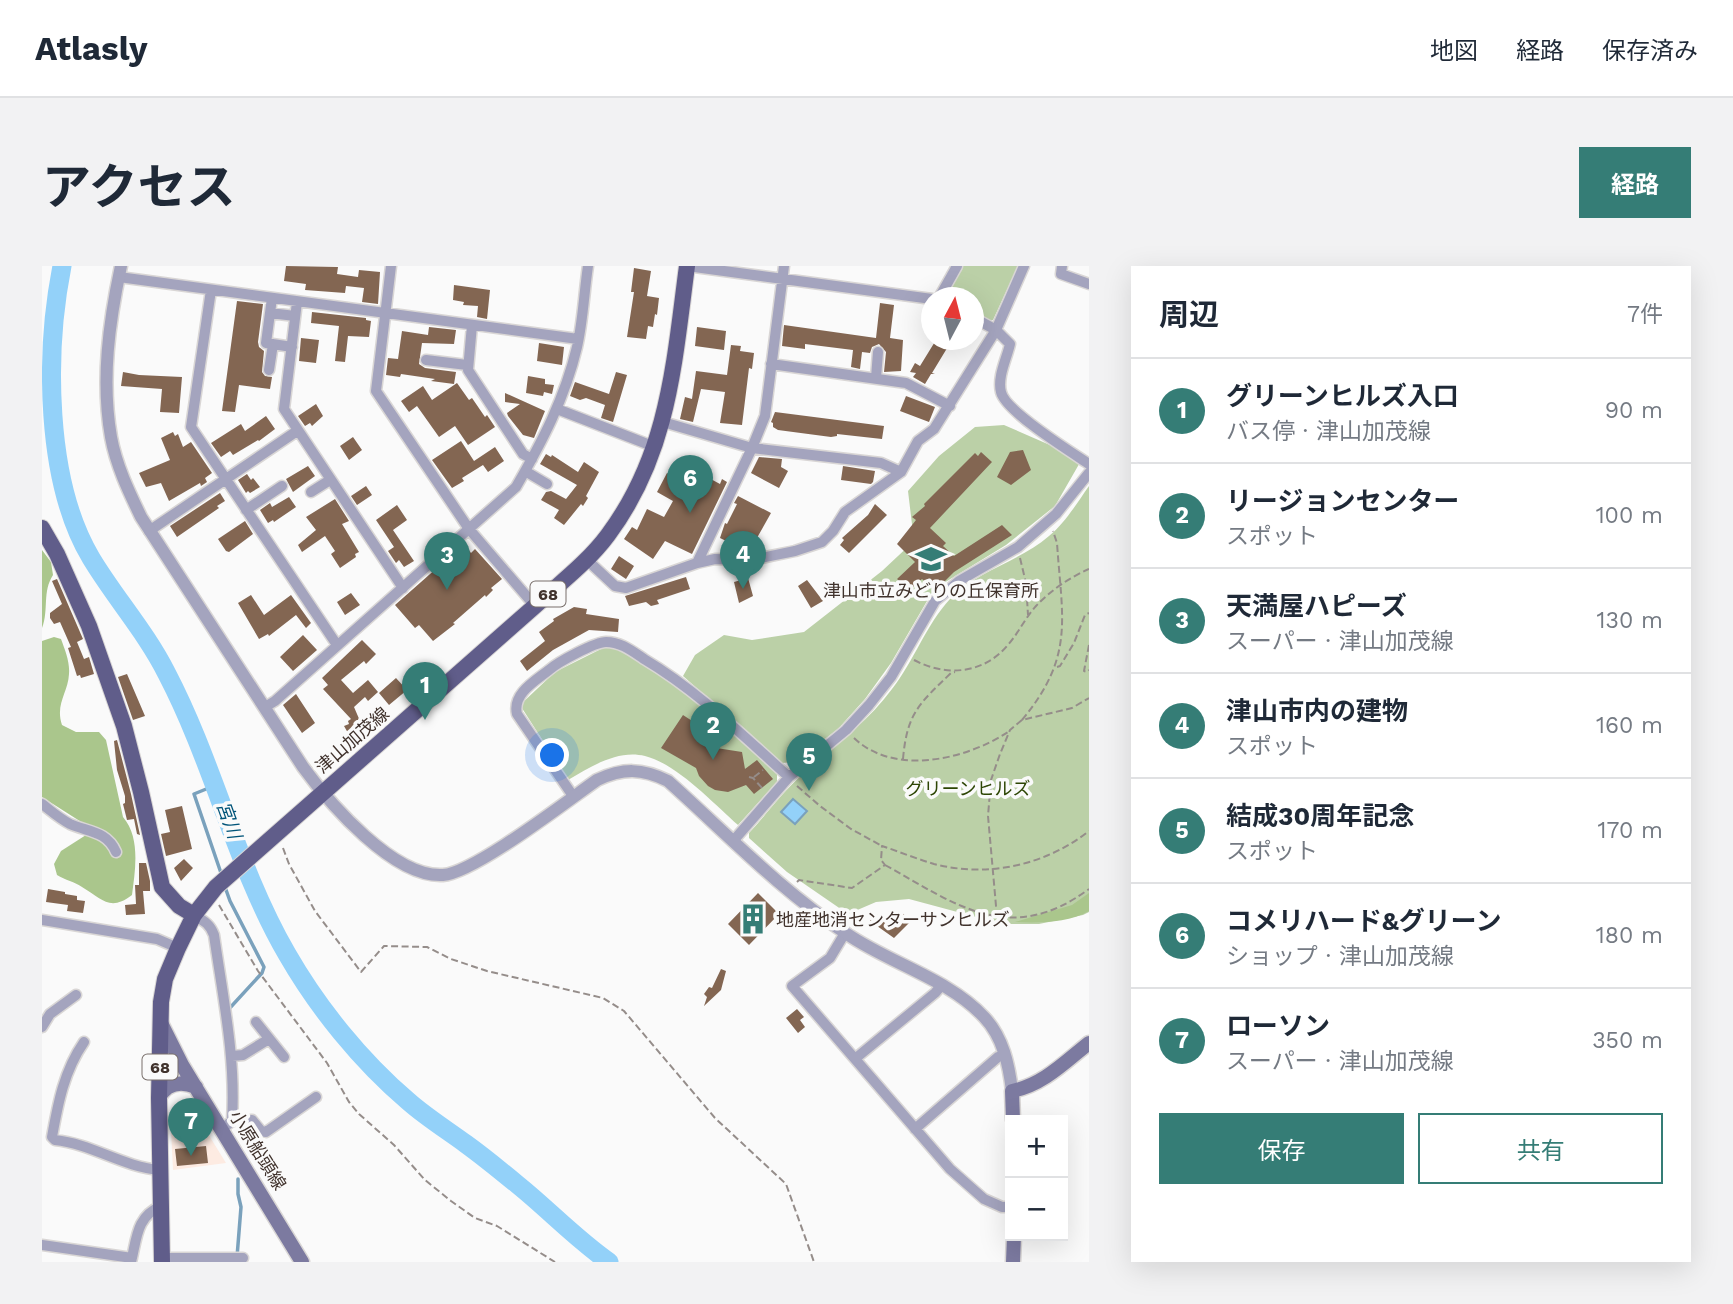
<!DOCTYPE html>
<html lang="ja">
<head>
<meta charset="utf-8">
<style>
  :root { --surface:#fff; --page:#f2f2f3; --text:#1f2937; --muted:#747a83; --line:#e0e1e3; --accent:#357d76 }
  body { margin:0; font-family:"Work Sans","Noto Sans JP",sans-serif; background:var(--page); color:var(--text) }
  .controls { position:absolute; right:21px; bottom:21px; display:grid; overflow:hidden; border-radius:0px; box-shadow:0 7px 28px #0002 }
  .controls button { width:63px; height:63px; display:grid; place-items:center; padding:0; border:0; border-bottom:2px solid var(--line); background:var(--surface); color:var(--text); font:35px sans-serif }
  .compass { position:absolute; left:879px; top:21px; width:63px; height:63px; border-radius:50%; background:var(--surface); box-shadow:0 7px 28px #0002; rotate:7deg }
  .you { position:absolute; left:511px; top:490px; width:24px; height:24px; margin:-18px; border:5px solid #fff; border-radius:50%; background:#1a73e8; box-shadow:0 0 0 10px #1a73e833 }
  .badge { display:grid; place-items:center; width:46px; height:46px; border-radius:50%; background:var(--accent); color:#fff; font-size:23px; font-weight:700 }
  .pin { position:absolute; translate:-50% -58px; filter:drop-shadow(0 2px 4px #0008) }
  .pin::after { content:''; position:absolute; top:37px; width:24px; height:21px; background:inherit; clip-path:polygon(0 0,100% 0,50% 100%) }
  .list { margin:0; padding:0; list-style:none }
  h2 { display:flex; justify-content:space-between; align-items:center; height:91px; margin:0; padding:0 28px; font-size:30px }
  h2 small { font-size:23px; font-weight:400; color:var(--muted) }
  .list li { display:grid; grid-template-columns:46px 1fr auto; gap:21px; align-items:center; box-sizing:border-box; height:105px; padding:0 28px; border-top:2px solid var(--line) }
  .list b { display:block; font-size:26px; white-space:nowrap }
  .list p { margin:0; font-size:23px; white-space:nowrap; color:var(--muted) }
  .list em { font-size:23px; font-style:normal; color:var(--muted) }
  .actions { display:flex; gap:14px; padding:21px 28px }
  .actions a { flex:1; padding:16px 0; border:2px solid var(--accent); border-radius:0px; text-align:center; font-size:24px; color:var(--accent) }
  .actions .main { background:var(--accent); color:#fff }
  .map { position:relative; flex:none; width:1047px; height:996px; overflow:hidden; border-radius:0px }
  header { display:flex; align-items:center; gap:42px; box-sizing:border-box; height:98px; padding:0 35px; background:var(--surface); border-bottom:2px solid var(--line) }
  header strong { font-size:33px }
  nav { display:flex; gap:38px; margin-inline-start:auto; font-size:24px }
  .intro { display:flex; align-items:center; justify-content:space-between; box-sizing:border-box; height:168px; padding:0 42px }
  h1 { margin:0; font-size:49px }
  .button { padding:18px 32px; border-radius:0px; background:var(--accent); color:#fff; font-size:24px; font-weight:700 }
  main { display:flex; gap:42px; padding:0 42px }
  aside { flex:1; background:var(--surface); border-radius:0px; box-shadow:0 7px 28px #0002 }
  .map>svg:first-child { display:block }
</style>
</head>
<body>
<header>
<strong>Atlasly</strong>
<nav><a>地図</a><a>経路</a><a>保存済み</a></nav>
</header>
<div class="intro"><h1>アクセス</h1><a class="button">経路</a></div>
<main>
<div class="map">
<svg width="1047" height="996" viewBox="0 0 1047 996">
  <rect width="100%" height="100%" fill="#fafafa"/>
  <!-- built -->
  <path fill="#fdebe2" d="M136,836L147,837L184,897L131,904L129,864Z"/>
  <!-- green -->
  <path fill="#bbd0a7" d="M919,0H976L951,54H941L932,48V32L906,31L903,27Z
    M962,159L1040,193L1013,240L964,279L892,323L849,397L823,433L796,463L753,496L740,497L641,410L653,389L682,369L710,374L762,366L840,305L872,275L866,225L897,190L933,161Z
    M1047,220V646L1041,649L997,658H960L867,633L834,636L806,648L745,606L707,572V567C725,548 741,525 761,508C792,480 825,457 850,423C872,395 884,359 908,333C936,304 977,296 1007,270C1023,257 1035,237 1047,220Z
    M561,382H572L628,411L735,505V516L696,559C671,537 635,498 603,490C576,483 548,501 526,514L478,439L513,406Z"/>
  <!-- forest -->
  <path fill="#aac68c" d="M0,284L9,296L11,309C0,326 7,343 0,362Z
    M12,371L19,373C23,384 28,396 27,408C26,427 13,438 20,459L34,466H57L64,474L81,551C99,572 93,605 90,629C68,646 60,633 40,621C33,616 23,614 15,609L12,598L19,585L44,569V559L0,531V375Z
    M1047,627V645C1026,657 997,657 973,656L1030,639Z"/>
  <!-- water -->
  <path fill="#93d1f9" stroke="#7aa1bc" stroke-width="2" d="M751,533L765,545L753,558L739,546Z"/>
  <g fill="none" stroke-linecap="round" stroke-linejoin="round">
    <!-- stream -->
    <path stroke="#7aa1bc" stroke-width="3.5" d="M174,519L152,528L180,610
      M183,621L188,635L222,701L220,707L186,744
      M197,862L199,872
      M195,991L199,941L196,928V913"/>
    <!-- river -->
    <path stroke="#93d1f9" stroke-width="19" d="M20,0C3,86 3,215 49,292C73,332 104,366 125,408C172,498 194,600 245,688C276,742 319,795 366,835C384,851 405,864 424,878C442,891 459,905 476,919C507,944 534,973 567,996"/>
  </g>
  <!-- building -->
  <path fill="#836652" d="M244,0L296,1L295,8L316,11L317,4L338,6L336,38L320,36L322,22L304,20L303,27L263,24L264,18L242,15Z
    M592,2L609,5L605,30L617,32L615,49L613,48L611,61L606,60L604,73L585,71L592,26H589Z
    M412,19L448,24L445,53L435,51L436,40L421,39L422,36L411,34Z
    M195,35L221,38L216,76L217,81L222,85L220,106L223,110L230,111L228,123L197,119L193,146L180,145Z
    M838,37L852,39L848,72L861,74L859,105L842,106L844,86L837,78L830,81L828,87L820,86L818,103L809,101L811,84L763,78V83L740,80L742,59L834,72Z
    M270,46L324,52V54L329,55L327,71L306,70L303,96L293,95L297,60L269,57Z
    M387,61L414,64L412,78L380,77L377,98L383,102L414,106L412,118L389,115L393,113L359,108L358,111L344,109L346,92L356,93L360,65L386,69Z
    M655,61L684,65L682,84L653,80Z
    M259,72L277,74L274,97L257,95Z
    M894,74H910L890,107L893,108H889L883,118L871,111L874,107L868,106L873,97L878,100Z
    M497,77L522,81L520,99L495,95Z
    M689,79L699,80L698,85L712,87L710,103L707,102L700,159L678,157L683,126L659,123L651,156L638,153L643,131L650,133L654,105L685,109Z
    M81,106L97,109L140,111L137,147L118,146L120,123L79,120Z
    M574,106L585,109L571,156L559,152L563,139L544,132L538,134L528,130L533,116L567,128Z
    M486,110L503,113V118L512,119L510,128L502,126L501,130L484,127Z
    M415,117L427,134L430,132L443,151L445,149L453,161L426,179L413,160L397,171L375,140L367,146L359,135L381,120L390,134Z
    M463,127L503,145L492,172L481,169L466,150L465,147L478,138L463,136Z
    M864,130L893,141L887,156L858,145Z
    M274,138L281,150L270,160L268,157L263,160L256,150Z
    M733,146L842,160L840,173L795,168V170L789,171L736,164L731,161V157L729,156Z
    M224,150L233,163L217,175L216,174L191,189L188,185L179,191L169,177L199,158L203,165Z
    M131,166L133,170L136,168L141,181L149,176L170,207L163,212L165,216L159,220L158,217L127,235L119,217L104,221L97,207L128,194L119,172Z
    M311,171L320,184L307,194L298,180Z
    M419,175L432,195L453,181L462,195L446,206L441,199L420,212L422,215L410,222L390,194Z
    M981,184L989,204L969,219L955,211L968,186Z
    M939,186L950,196L888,262L904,277L901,280L912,290L960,259L970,269L912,306L893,325L880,313L868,324L855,313L873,296L855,278L874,254L870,251L883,240L882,238L933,187L936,190Z
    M504,188L509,191L510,189L536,206L542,196L557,206L544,230L546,232L541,240L539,238L522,259L512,252L517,244L499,234L504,226L509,225L524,233L535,219L498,198Z
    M717,191L740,193L739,201L746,205L737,222L709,207Z
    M266,200L273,210L251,226L244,213Z
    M801,200L833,205L831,216L829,218L799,214Z
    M652,204L678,218L680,213L685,216L650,288L623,275L611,293L582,273L590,261L595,264L605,243L622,251L631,235L615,226L625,207L645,217Z
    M205,208L209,214L211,212L218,221L208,227L206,225L204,227L196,214Z
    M324,220L330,229L315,239L309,230Z
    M178,227L183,235L175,240L177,242L135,271L128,260Z
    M696,230L729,247L707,286L678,272L683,257L685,258L695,238L692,237Z
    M247,231L254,241L232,256L231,254L226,257L218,244L228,237L230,241Z
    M293,233L307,255L300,258L317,286L313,288L314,291L298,302L289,288L293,285L283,270L260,286L256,279L274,264L264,251Z
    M833,238L845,249L807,287L798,279L802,274L800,272L826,249Z
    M355,239L365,254L351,264L372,295L362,301L357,294L354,297L346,285L352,281L334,254Z
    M203,255L211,268L187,286L184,285L176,273Z
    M422,278L429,287L433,283L460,313L449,322L451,324L444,331L443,329L411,357L413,358L391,375L377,359L373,362L353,339Z
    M577,290L592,300L584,313L569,303Z
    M644,311L648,323L615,334L617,338L609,340L604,336L587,340L583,330Z
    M706,312L711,330L697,337L692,316Z
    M15,313L41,373L35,376L42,393L47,391L52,408L39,412L38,409L35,410L26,382L29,381L18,356L12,358L8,352V347L20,338L10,315Z
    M765,314L781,335L769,342L756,320Z
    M309,327L318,339L303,349L295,336Z
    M209,329L222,349L249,329L269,357L264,362L254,349L227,370L226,368L217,373L196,337Z
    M532,341L545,343L544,348L577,353L576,366L547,364L511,384L485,405L478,395L503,375L497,366L512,355L511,353Z
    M261,369L275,384L251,405L238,391Z
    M320,374L334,388L324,398L322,395L299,414L311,427L326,414L336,426L326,435L323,431L312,441L324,469L317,462L306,467L302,460L307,458L306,455L309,453L281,423L286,419L280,412Z
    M85,408L103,450L91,454L76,411Z
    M354,412L365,424L347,439L337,427Z
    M254,428L273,457L260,467L241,439Z
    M641,449L673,470L668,481L700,486L703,503L715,494L731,513L712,528L704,519L686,526L673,524L666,520L657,510L654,502L619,482Z
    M75,474L89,528L98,569L95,568L92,553L85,554L81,538L83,537V530L75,504L72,475Z
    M140,540L150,583L124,590L119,568L128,566L123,544Z
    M142,593L151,602L139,615L132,602Z
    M97,597H104L108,615V625H101L103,648L84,649L83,639L94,638L93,619H97Z
    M6,623L23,626V628L35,630V634L43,635L41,647L25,645L26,639L4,636Z
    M716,627L737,648L707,679L686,658Z
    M858,645L869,655L852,672L828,655L834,648L841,653L846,648L852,653Z
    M679,703L684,705L679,724L662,740L665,731L662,728L667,721L670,722Z
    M755,743L762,751L758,754L763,761L756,767L744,752Z
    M164,880L166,897L135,900L133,883Z"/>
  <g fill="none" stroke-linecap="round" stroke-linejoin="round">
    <!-- minor casing -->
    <g stroke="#d9d6d5" stroke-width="13">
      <path id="minor" d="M349,0L334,125L427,263L493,340
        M645,0L890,33
        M1020,0L1019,8L1047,18
        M77,11L536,73
        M169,24L149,161L295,379
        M230,32L224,77L250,81
        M897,32L915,0
        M255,36L242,143L361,322
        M228,47L253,50
        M932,52L954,64L968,78C965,92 955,111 959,126C963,145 1029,186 1047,198
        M430,59L426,104L481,188L490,193
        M384,94L425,99
        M729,98L864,117L908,140
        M227,104L231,78
        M834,112L836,86
        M515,143L613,181
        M621,156L710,182L839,197L859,206
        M483,205L505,218
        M269,226L288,214
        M204,244L240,220
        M107,265L255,165
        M544,293L573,320L584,322L655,297L673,293L709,294L753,285L780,276L791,265L803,246L859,206L876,175L892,163L954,64L982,0
        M655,297L710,182L723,150L742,0
        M223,441L233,435L474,221C500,176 523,132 535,81C541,55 542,27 546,0
        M531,530L475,448C470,428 493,415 507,404C516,396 553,376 564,376C579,376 590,385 602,393C656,425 700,469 747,511
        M0,538C9,545 18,553 28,558C46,566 65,565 74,586
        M692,574L747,511L804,464L827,439L849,411L893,335L917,315L976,281L1014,248L1047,207
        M152,649C162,655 168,658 172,669C181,732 194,792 190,855L180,863
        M0,654L115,673L136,682
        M803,667L788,692L750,720L908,903L942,933L960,941H968
        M214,756L242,791
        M0,761L8,748L34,729
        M42,776C22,805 16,837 10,871L13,874C50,878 81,901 118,904
        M190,790L201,789L227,773
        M814,792L893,727L899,720
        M190,855L210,854L219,865L224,866L274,831
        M873,863L956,791L963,788
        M0,979L90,992
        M120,992H201
        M89,996C95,972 94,951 119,940"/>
    </g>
    <!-- tertiary casing -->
    <g stroke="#d9d6d5" stroke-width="15">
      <path id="tertiary" d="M79,0C67,56 59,114 69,171C74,199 87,226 99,251L261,501C288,538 352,612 401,609C432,607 525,535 555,514C581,502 600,502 626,515C683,566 740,626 805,668C847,697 907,713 942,751C961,771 967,799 970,825"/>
    </g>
    <!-- secondary casing -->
    <g stroke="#d9d6d5" stroke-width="17">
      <path id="secondary" d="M119,757L140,799L260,996
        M117,832C125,816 139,815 154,821
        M971,854L970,825C1001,819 1023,796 1047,777
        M971,996L972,970"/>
    </g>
    <!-- primary casing -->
    <g stroke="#d9d6d5" stroke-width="18">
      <path id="primary" d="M0,262L15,288L47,360L82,460L99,526L120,621L137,640L152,649
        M120,996L117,832L119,736L123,713L136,682L152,649L174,621L493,340C518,317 546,296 566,269C627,187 632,97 645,0"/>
    </g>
    <!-- path -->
    <path stroke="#958d8a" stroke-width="2" stroke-dasharray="7 3.5" stroke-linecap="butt" d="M978,292L984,317L986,349
      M1047,379L1042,405L1045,406L1047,404
      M872,394C904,411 941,408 965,380C976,368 983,352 994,340C1008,325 1028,311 1047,303
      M1015,401L1018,400L1032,377L1043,349L1047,347
      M980,454C1033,390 1020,353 1015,277L1011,265
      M812,472C853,511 925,493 966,466
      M861,493C865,447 877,438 909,407L913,406
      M707,511L711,512L721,523
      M712,511L721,504
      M755,520L778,540L809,563L840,580
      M241,582L247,598L273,645L319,706L342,680L385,681L409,693L445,705L561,732L582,745L673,852L744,918L772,996
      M843,599C915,639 968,681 1047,623
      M755,616L757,614L810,622L843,599L839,594L840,580C858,586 875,593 892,598C946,612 1004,599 1047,565
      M177,639L216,705L285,797L307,836L317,848L352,879L383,914L409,935L433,952L455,960L513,996
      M955,651L946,550L949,514L958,488L968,464L980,454L1030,442L1047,432"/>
    <!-- minor -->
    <use href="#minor" stroke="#a4a4be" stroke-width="10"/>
    <!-- tertiary -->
    <use href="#tertiary" stroke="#a4a4be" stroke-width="12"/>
    <!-- secondary -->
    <use href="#secondary" stroke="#7c7aa0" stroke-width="14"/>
    <!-- primary -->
    <use href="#primary" stroke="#605d8a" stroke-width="16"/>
  </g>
  <!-- icons -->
  <defs>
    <g id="school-bare" transform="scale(2.415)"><path d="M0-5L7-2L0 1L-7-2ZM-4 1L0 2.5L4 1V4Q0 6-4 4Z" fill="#357d76" stroke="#fafafa" stroke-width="2.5" paint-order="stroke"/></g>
    <g id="building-bare" transform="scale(2.415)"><path d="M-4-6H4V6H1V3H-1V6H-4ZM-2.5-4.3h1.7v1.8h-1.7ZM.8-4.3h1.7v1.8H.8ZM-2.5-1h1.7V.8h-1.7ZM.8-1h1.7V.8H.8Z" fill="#357d76" stroke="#fafafa" stroke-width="2.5" paint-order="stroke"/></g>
  </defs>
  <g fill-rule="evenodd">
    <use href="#school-bare" x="889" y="293"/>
    <use href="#building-bare" x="711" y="653"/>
  </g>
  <g text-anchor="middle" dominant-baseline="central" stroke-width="7" stroke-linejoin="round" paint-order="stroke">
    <!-- shield labels -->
    <g fill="#fafafa" stroke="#786e6a" stroke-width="2">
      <rect x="488.5" y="315.5" width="35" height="25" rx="5"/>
      <rect x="100.5" y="788.5" width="35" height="25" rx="5"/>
    </g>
    <g font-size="16" font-weight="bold" fill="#40322c">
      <text x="506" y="328">68</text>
      <text x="118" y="801">68</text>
    </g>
    <!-- poi labels -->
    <g font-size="18" fill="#40322c" stroke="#fafafa">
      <text x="889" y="324">津山市立みどりの丘保育所</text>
      <text x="734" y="653" text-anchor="start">地産地消センターサンヒルズ</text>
    </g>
    <!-- street labels -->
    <g font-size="18" fill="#40322c" stroke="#fafafa">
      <text transform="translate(310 474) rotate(-41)">津山加茂線</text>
      <text transform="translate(216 884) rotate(58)">小原船頭線</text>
    </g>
    <!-- park labels -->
    <g font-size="18" fill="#2d4504" stroke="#fafafa">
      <text x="926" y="522">グリーンヒルズ</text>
    </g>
    <!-- water labels -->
    <g font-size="19" font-style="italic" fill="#015479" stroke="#fafafa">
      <text transform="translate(187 554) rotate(70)">宮川</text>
    </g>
  </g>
</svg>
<div class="controls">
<button>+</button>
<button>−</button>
</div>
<svg class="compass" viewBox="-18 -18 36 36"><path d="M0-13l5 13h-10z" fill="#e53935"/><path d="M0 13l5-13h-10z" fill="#747a83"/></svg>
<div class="you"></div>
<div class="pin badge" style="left:383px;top:454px">1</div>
<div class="pin badge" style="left:671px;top:494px">2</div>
<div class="pin badge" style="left:405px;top:324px">3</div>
<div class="pin badge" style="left:701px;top:323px">4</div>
<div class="pin badge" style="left:767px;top:525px">5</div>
<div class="pin badge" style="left:648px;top:247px">6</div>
<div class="pin badge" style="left:149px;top:890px">7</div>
</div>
<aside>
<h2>周辺<small>7件</small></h2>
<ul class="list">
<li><span class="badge">1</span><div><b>グリーンヒルズ入口</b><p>バス停 · 津山加茂線</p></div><em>90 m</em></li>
<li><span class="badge">2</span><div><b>リージョンセンター</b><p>スポット</p></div><em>100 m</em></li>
<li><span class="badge">3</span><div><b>天満屋ハピーズ</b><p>スーパー · 津山加茂線</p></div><em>130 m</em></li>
<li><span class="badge">4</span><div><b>津山市内の建物</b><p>スポット</p></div><em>160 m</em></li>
<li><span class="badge">5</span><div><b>結成30周年記念</b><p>スポット</p></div><em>170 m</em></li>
<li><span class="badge">6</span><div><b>コメリハード&amp;グリーン</b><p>ショップ · 津山加茂線</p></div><em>180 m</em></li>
<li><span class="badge">7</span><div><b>ローソン</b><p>スーパー · 津山加茂線</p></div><em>350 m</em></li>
</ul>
<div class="actions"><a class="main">保存</a><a>共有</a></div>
</aside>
</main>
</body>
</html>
